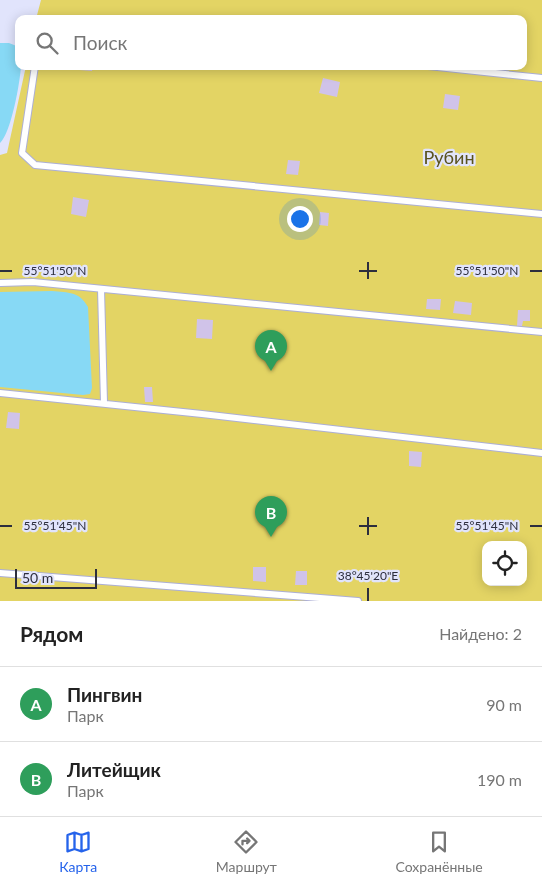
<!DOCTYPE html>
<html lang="ru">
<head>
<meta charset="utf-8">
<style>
  :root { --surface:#fff; --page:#f6f6f6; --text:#222; --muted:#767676; --line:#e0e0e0; --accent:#2563eb }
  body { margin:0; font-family:Lato,sans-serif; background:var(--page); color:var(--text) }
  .controls { position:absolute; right:15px; bottom:15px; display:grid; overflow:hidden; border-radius:10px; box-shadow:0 2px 12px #0003 }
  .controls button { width:45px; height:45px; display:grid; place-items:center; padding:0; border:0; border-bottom:1px solid var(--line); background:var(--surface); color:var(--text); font:25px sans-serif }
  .scale { position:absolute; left:15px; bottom:12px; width:82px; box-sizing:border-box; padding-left:5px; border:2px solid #2d2e3d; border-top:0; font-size:14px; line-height:18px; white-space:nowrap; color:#2d2e3d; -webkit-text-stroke:4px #e1e4fc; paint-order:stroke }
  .you { position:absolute; left:299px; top:218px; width:18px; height:18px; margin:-12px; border:4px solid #fff; border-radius:50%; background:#1a73e8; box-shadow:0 0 0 8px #1a73e833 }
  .badge { display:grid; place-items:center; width:32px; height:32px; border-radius:50%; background:var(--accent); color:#fff; font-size:16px; font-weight:700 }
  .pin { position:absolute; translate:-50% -41px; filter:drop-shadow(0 1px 2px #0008) }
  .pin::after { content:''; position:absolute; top:26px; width:18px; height:15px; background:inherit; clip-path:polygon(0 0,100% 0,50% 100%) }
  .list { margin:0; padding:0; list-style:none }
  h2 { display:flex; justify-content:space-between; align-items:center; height:65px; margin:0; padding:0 20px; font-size:21px }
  h2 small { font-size:16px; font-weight:400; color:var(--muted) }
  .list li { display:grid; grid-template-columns:32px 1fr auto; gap:15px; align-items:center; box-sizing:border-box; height:75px; padding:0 20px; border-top:1px solid var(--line) }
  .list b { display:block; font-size:19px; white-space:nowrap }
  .list p { margin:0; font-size:16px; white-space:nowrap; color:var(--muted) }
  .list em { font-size:16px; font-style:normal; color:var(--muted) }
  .icon { flex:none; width:28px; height:28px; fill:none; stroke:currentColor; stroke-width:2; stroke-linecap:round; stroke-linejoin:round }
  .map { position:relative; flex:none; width:542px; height:601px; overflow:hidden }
  .search { position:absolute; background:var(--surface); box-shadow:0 2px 12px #0003; left:15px; right:15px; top:15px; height:55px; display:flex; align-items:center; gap:12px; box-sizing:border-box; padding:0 18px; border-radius:10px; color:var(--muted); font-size:19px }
  .sheet { height:215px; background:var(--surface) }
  nav { display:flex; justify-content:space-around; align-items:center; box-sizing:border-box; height:70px; border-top:1px solid var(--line); background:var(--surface); font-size:14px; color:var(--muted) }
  nav a { display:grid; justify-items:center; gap:2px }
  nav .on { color:var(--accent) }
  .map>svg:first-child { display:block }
</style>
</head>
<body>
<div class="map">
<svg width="542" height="601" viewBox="0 0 542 601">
  <rect width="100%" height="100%" fill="#e1e4fc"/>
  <!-- green -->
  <path fill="#e3d464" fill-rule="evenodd" d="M41,0H542V601H0V155L7,153L26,66H523V19H36ZM486,545H523V582H486Z"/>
  <!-- water -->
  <path fill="#87d9f5" d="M0,43H9L19,47V66H21C20,83 11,133 0,143Z
    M52,291C69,293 79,291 88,307L92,388L90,394L83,395L0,387V292Z"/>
  <!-- building -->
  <path fill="#d0c3e9" d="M109,15L126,17V19H108Z
    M79,66H93L92,71L79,70Z
    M323,78L340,82L337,97L319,93Z
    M445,94L460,96L458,110L443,108Z
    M288,160L300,161L298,175L286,174Z
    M73,197L89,200L86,217L71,214Z
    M320,212L329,213L328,226L319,225Z
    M427,299H441L440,310L426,309Z
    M455,301L472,303L471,315L453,313Z
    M518,310H530V321H523L522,326H517Z
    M197,319L213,320L212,339L196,338Z
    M144,387H152L153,402H145Z
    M8,412L20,413L19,429L6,428Z
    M409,451L422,452L421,467L409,466Z
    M253,567H266V582L253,581Z
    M296,571H307V585H295Z"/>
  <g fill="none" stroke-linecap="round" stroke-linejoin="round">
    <!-- lane casing -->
    <g stroke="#acafd5" stroke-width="8">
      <path id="lane" d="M35,66L22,153L35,165L542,214
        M428,66L542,78
        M0,283L33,282L542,332
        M101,289L104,403
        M0,393L202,414L542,453
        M0,573L358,601"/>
    </g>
    <!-- lane -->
    <use href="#lane" stroke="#fff" stroke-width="6"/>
  </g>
  <!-- ticks -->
  <path fill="none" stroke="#2d2e3d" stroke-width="2" d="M368,262V279M0,271H12M359,271H377M530,271H542M368,517V535M0,526H12M359,526H377M530,526H542M368,588V601"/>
  <g text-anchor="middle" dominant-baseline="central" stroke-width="4.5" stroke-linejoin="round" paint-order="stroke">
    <!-- park labels -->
    <g font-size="18" fill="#59521e" stroke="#e1e4fc">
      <text x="449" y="157">Рубин</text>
    </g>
  </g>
  <g font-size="12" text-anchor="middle" fill="#2d2e3d" stroke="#e1e4fc" stroke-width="4.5" stroke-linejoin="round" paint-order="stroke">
    <text x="55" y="275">55°51'50"N</text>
    <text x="487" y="275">55°51'50"N</text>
    <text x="55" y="530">55°51'45"N</text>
    <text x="487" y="530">55°51'45"N</text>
    <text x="368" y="580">38°45'20"E</text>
  </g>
</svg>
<div class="controls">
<button><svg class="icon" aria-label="locate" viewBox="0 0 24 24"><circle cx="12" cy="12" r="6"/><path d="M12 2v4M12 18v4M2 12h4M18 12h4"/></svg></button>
</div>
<div class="scale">50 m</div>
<div class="you"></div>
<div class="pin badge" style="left:271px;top:371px;background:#2e9e5b">A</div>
<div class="pin badge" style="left:271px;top:537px;background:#2e9e5b">B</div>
<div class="search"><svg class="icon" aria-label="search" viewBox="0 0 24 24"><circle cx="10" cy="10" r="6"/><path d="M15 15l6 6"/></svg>Поиск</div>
</div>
<section class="sheet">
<h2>Рядом<small>Найдено: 2</small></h2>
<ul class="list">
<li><span class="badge" style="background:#2e9e5b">A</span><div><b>Пингвин</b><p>Парк</p></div><em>90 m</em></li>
<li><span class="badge" style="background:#2e9e5b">B</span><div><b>Литейщик</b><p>Парк</p></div><em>190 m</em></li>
</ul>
</section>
<nav>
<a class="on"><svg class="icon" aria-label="map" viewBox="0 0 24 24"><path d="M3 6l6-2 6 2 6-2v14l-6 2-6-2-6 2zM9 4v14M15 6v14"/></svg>Карта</a>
<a><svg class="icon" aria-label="directions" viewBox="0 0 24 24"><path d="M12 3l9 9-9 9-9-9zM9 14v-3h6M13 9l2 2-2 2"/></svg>Маршрут</a>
<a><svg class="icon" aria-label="saved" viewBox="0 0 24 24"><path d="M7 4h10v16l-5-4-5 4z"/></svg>Сохранённые</a>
</nav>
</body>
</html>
